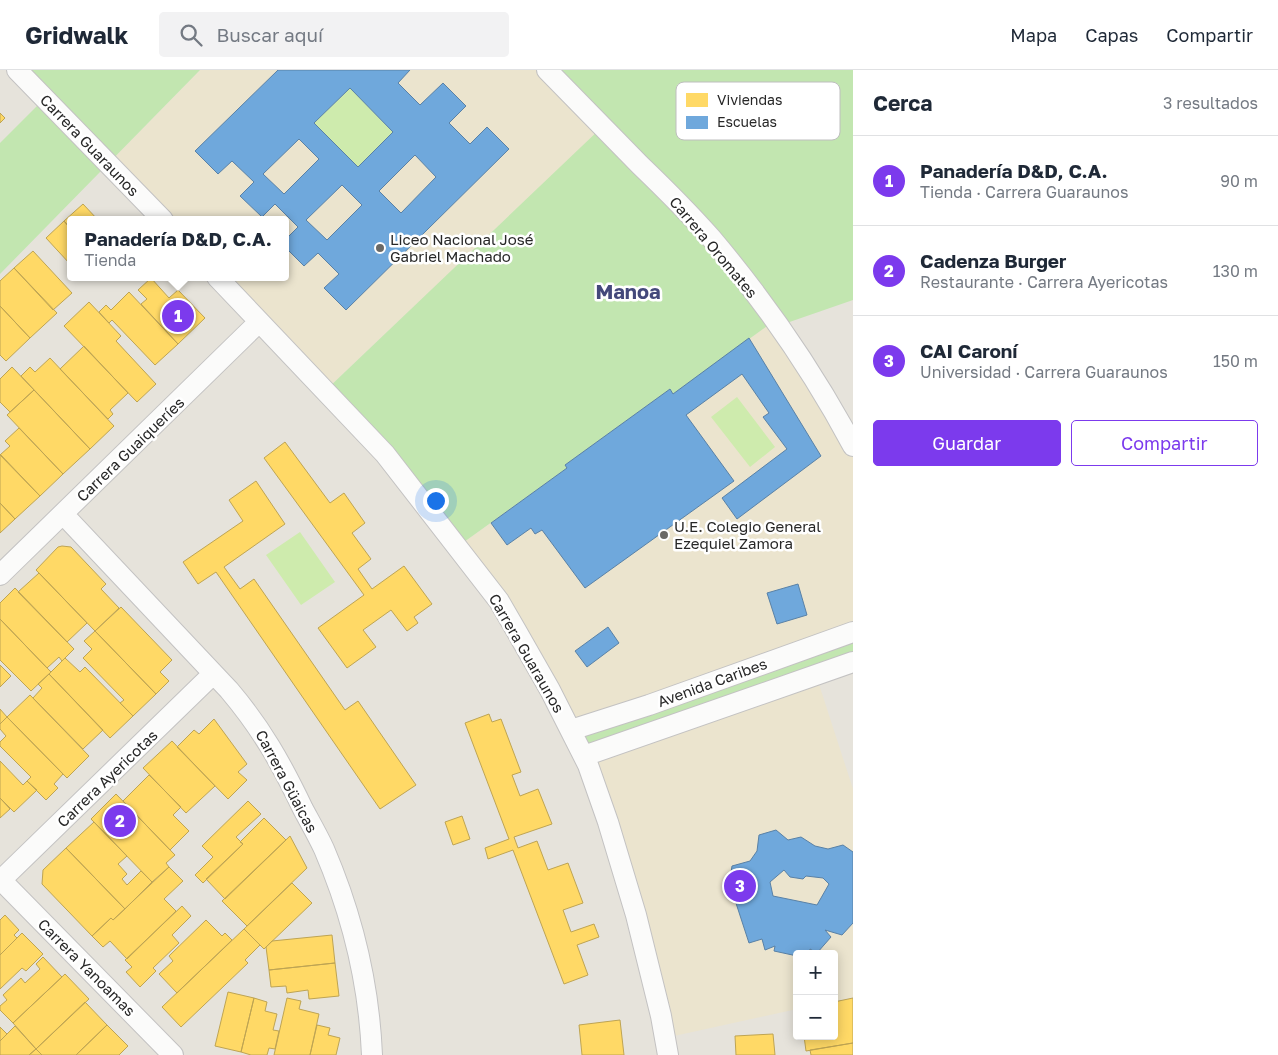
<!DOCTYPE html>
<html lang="es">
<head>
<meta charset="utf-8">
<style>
  :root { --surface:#fff; --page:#f2f2f3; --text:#1f2937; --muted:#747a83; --line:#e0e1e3; --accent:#7c3aed }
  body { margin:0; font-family:"Golos Text",sans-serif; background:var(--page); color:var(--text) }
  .controls { position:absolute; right:15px; bottom:15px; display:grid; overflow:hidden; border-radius:5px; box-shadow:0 2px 12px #0003 }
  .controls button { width:45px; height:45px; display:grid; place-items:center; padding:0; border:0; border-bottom:1px solid var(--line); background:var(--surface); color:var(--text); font:25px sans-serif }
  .you { position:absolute; left:435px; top:430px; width:18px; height:18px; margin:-12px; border:4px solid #fff; border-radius:50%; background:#1a73e8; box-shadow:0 0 0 8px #1a73e833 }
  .badge { display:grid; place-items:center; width:32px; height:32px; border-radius:50%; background:var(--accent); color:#fff; font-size:16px; font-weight:700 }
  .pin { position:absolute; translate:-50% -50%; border:2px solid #fff; box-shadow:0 1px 5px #0006 }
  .popup { position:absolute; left:67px; top:146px; width:222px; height:65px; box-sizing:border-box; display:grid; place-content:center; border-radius:5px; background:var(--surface); filter:drop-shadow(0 1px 4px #0005); font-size:16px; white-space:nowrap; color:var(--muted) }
  .popup b { font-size:19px; color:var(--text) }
  .popup::after { content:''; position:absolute; left:50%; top:100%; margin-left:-10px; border:10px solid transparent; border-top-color:var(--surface) }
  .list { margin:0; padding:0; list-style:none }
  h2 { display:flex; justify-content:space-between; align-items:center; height:65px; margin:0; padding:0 20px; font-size:21px }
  h2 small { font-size:16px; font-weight:400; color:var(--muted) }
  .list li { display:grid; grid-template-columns:32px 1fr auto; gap:15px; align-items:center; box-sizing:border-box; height:90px; padding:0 20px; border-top:1px solid var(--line) }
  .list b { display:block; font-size:19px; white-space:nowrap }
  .list p { margin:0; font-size:16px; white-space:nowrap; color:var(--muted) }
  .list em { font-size:16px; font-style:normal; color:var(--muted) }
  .actions { display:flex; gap:10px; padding:15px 20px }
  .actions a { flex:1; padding:11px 0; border:1px solid var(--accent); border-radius:5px; text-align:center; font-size:18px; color:var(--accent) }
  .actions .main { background:var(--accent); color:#fff }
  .icon { flex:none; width:28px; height:28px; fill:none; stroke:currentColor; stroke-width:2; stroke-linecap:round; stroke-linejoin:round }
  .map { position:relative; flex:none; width:853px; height:985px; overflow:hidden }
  header { display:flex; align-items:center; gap:30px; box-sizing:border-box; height:70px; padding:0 25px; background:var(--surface); border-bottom:1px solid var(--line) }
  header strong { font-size:24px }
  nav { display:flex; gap:28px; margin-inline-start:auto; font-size:18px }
  .search { width:350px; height:45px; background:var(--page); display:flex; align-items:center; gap:12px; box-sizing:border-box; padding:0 18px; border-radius:5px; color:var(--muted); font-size:19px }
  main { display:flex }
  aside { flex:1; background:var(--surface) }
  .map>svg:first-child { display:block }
</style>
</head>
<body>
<header>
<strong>Gridwalk</strong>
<div class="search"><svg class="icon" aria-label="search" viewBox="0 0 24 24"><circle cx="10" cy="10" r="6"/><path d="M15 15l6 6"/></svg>Buscar aquí</div>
<nav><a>Mapa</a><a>Capas</a><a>Compartir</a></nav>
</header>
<main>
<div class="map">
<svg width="853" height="985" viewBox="0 0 853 985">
  <rect width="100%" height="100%" fill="#e6e3db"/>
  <!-- education -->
  <path fill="#ebe4ce" d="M200,0H547L603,57L325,321L217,207H286V150H163L108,94Z
    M774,251L853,376V562L571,660L457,477L567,398L565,395L670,319L673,323Z
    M816,605L853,719V927L834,931V884H797V939L665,968L588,695Z"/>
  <!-- green -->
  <path fill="#c2e6b0" d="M17,0H200L0,204V73L45,28Z
    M548,0H853V230L778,256L774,251L673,324L670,319L565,395L567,398L457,477L325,321L602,57Z
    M853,562V592L584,686L571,661Z"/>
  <!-- pitch -->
  <path fill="#ceebad" d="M350,18L393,62L358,97L314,53Z
    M737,327L775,377L750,397L711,347Z
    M300,462L335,512L301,535L266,485Z"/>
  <!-- homes -->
  <path fill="#ffd966" stroke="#bea453" d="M0,43L5,48L0,53Z
    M83,134L98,150H70V158L64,151Z
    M64,151L70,158V194L46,168Z
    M33,181L72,223L53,240L14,198Z
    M14,198L57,243L30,268L0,236V211Z
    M151,208L169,228L178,220L205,248L178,274L141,234L147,229L138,220Z
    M129,222L178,274L155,295L112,250L109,253L99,242L106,235L111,240Z
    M89,232L121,266L116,271L156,314L137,332L64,256Z
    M0,236L30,268L6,291L0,285Z
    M84,276L128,323L110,340L113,344L108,349L60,299Z
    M50,288L114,356L90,379L21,306L30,297L35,302Z
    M12,297L34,320L10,342L0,332V309Z
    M34,320L90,379L63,404L7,345Z
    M19,358L63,404L40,426L0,385L10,376L5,371Z
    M285,372L330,433L344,423L365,453L352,463L371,489L358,499L372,519L404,496L432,534L414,547L418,553L407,561L391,540L363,560L376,577L347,598L318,558L364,525L264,388Z
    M0,384L40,426L15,449L0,433Z
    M256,411L285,454L224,497L240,519L254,509L345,640L358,631L416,715L380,739L216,502L198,514L183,492L243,451L229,430Z
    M0,433L15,449L0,463Z
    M62,476L71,477L106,514L101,519L119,538L95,561L36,500L58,477Z
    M39,503L87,553L67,572L18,522Z
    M15,518L74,579L62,591L59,587L47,598L0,549V533Z
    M121,537L172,590L160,602L169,611L156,624L95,561Z
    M0,549L51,602L31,621L0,590Z
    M95,561L156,624L133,646L120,633L124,630L83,588L92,579L84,571Z
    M65,588L80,602L85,597L133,646L110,668L49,604Z
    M0,595L11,606L0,617Z
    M49,604L103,660L83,679L33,628L42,618L38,614Z
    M30,625L89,686L67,708L7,647Z
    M0,639L7,647L0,654Z
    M489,644L492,652L501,649L521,702L512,705L520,726L538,719L552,754L514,767L518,778L537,771L548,800L568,793L583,833L563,840L571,862L594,854L599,867L577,875L588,905L564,914L513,780L488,789L485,778L509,769L465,653Z
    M7,647L63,704L54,714L58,718L46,730L27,711L31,707L0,676V672L6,666L0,659V654Z
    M214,649L247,694L238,702L247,710L228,729L177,677L194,660L199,664Z
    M172,671L215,716L186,743L143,698Z
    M0,691L23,715L27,711L37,720L14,742L0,728Z
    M149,705L181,737L173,745L189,761L170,780L123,731Z
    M116,724L175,785L166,793L169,797L152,812L91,749Z
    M0,728L10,739L0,748Z
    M248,731L261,744L236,767L243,774L203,813L195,805L213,787L202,776Z
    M462,746L470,769L453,775L445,752Z
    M264,748L286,770L225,829L206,809L243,774L240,772Z
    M94,752L127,786L118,794L127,804L122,809L127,815L141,801L152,812L125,839L66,778Z
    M290,766L307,798L247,856L222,831Z
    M66,778L125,839L113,850L111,848L92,866L42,814L43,800Z
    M169,797L183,811L164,829L176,841L127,889L110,871L103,877L92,866L111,848L113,850Z
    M292,813L312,833L264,879L244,859Z
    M182,836L191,846L172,865L179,873L153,898L156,901L140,917L126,902L132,897L125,890Z
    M5,845L19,860L14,865L17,868L0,885V850Z
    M206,850L222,866L225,863L232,870L177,923L159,904L173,891L169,886Z
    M244,859L260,875L245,890L248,893L181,957L162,937Z
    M22,863L43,884L26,901L22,898L0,919V885Z
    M332,865L335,893L269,900L266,877L272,871Z
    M43,887L62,907L13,953L0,940V936L7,930L3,925L21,908L25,913L40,899L36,894Z
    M335,893L339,926L309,929L308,920L287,923L286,916L271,917L269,900Z
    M65,904L89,929L36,979L13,953Z
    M228,922L254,928L241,982L215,976Z
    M254,928L267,932L265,941L277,944L273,960L279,961L275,979L269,978L267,985H251L241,982Z
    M287,928L301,931L299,939L319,944L310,985H274Z
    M853,928V973L806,981L804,966H834V932Z
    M85,932L107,955L76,985H42L36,979Z
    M620,950L624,985H582L579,955Z
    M107,955L128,976L119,985H76Z
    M317,955L330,958L328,965L340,968L336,985H310Z
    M15,956L36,979L29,985H0V971Z
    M0,957L7,964L0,971Z
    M773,964L775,985H736L735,966Z
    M853,973V985H811L810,980Z
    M36,979L42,985H29Z"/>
  <!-- schools -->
  <path fill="#6fa8dc" stroke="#5981a6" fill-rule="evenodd" d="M278,0H410L398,13L420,35L443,13L466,36L449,53L470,74L487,57L509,79L346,240L324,218L339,204L318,183L304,196L286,178V169L298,157L275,134L262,147L240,126L254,112L232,91L218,104L195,81ZM350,18L393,62L358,97L314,53ZM299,69L319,89L284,124L263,104ZM415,85L436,107L401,143L379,121ZM342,115L362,135L327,170L306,150Z
    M749,268L821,386L737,449L722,428L787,379L763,347L769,343L742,304L686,345L734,411L585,518L542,460L535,464L531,458L507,475L491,453L567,398L565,395L670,319L673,324Z
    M798,514L807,545L777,554L767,523Z
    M608,557L619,573L587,597L575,581Z
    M776,760L788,770L801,767L815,776L828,779L843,775L853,782V853L842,865L825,860L831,867L817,883L810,879L809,884H797V886L774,881L775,876L765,880L762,869L749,873L733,824L739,822L729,815L732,796L750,791L757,781L759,765ZM784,800L790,807L803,809L806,806L823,808L829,814L817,835L773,826L770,812Z"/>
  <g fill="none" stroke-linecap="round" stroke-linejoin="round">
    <!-- minor casing -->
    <g stroke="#c3c2c2" stroke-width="22">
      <path id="minor" d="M17,0L163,150
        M547,0C578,32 609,63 640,95C665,119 689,143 712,169C765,232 814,303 853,376
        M217,207L385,384L499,531L517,562L550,620L588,695L608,752L636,845L661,946L668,985
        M63,444L229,620C262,659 281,693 303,739C310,752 318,766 324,779C352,844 369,914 372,985
        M0,505L259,252
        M571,660L649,635L853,562
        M584,686L853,592
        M1,810L173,985
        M0,811L213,604"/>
    </g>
    <!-- minor -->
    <use href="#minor" stroke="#fbfbfa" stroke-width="20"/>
  </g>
  <!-- markers -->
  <g fill="#6a6966" stroke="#fff" stroke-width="2">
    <circle cx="380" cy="178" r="5"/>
    <circle cx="664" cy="465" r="5"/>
  </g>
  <g text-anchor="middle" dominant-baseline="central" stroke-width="5" stroke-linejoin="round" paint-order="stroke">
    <!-- street labels -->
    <g font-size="15" fill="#272727" stroke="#fff">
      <text transform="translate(90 75) rotate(46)">Carrera Guaraunos</text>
      <text transform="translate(714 177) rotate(50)">Carrera Oromates</text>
      <text transform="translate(130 379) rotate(-44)">Carrera Guaiqueríes</text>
      <text transform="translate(527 583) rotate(60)">Carrera Guaraunos</text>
      <text transform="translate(712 612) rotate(-20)">Avenida Caribes</text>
      <text transform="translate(107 708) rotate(-44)">Carrera Ayericotas</text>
      <text transform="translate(287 711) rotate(62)">Carrera Güaicas</text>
      <text transform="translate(87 897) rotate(45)">Carrera Yanoamas</text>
    </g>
    <!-- poi labels -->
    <g font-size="15" fill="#272727" stroke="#fff" text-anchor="start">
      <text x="390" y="169">Liceo Nacional José<tspan x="390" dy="17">Gabriel Machado</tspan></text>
      <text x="674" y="456">U.E. Colegio General<tspan x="674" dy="17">Ezequiel Zamora</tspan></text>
    </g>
    <!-- district labels -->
    <g font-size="20" font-weight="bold" fill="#44497b" stroke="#fff">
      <text x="628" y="221">Manoa</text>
    </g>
  </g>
  <!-- legend -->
  <rect x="676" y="12" width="164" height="58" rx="8" fill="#fff" stroke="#bebebe" stroke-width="1"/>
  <rect x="686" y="23" width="22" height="14" fill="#ffd966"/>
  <rect x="686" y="46" width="22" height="13" fill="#6fa8dc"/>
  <g font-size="14" fill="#272727">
    <text x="717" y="35">Viviendas</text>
    <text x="717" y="57">Escuelas</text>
  </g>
</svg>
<div class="controls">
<button>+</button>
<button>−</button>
</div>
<div class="you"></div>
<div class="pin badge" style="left:178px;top:246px">1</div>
<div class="popup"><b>Panadería D&amp;D, C.A.</b>Tienda</div>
<div class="pin badge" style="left:120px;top:751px">2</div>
<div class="pin badge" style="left:740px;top:816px">3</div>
</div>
<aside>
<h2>Cerca<small>3 resultados</small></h2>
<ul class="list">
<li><span class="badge">1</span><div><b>Panadería D&amp;D, C.A.</b><p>Tienda · Carrera Guaraunos</p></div><em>90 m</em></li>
<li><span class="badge">2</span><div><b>Cadenza Burger</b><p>Restaurante · Carrera Ayericotas</p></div><em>130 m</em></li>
<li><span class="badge">3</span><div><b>CAI Caroní</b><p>Universidad · Carrera Guaraunos</p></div><em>150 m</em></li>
</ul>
<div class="actions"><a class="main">Guardar</a><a>Compartir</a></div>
</aside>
</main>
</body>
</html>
